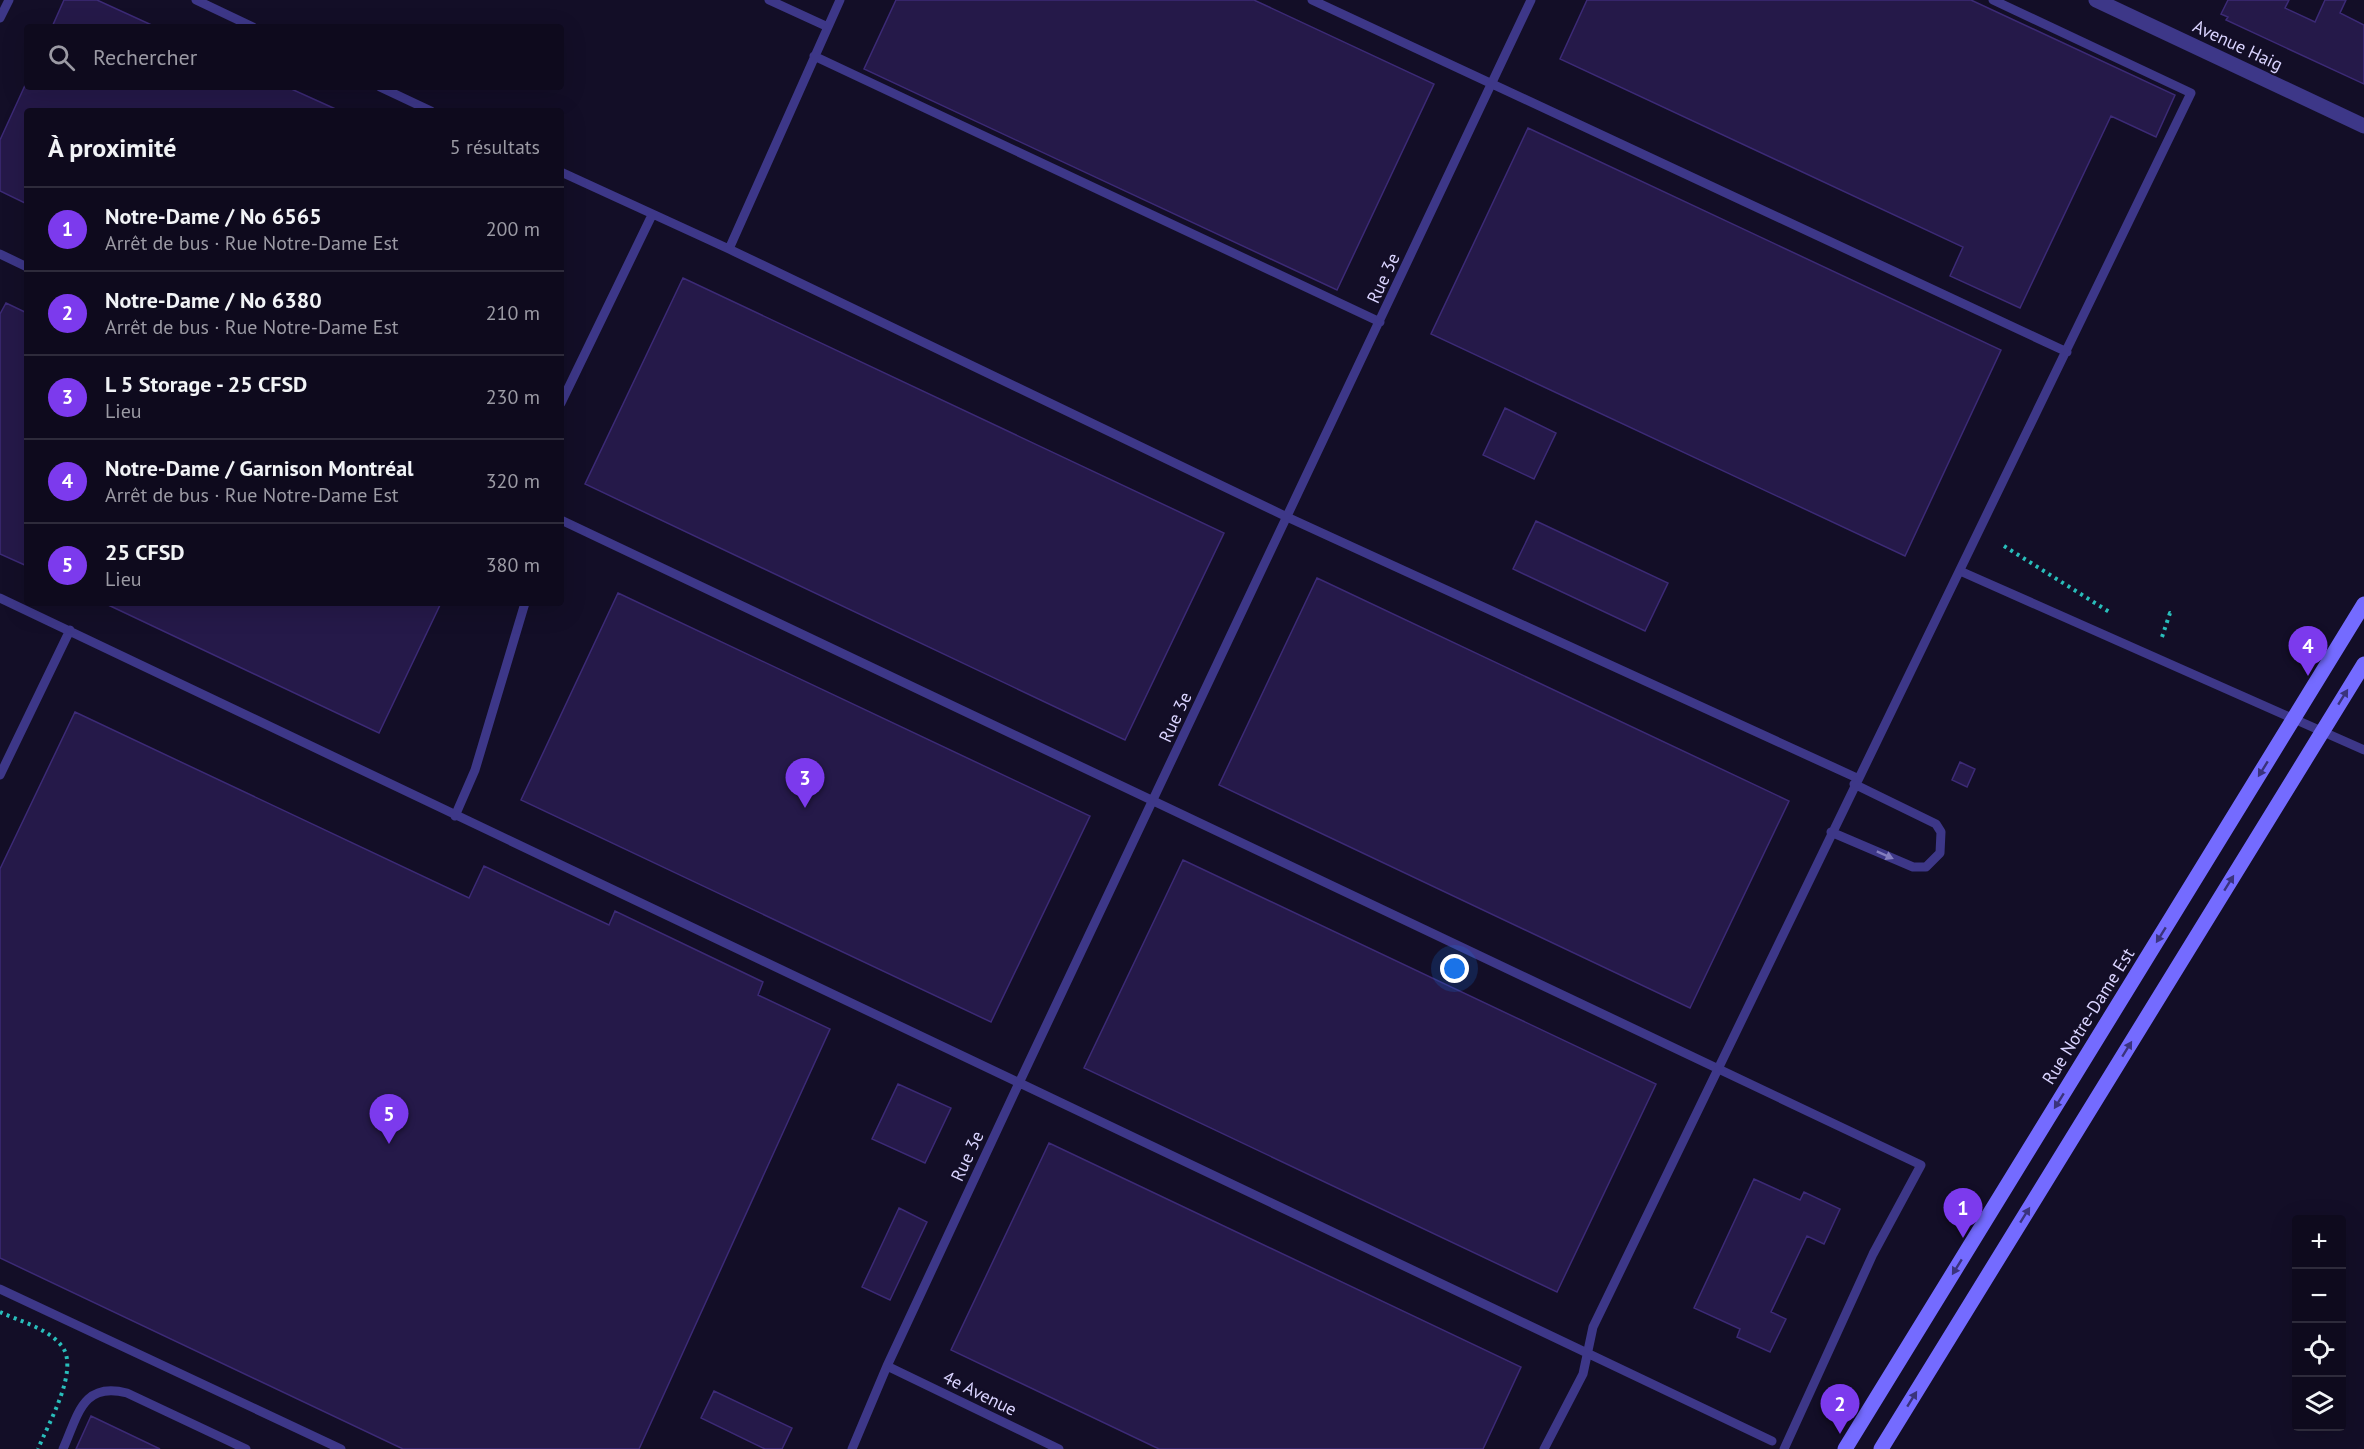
<!DOCTYPE html>
<html lang="fr">
<head>
<meta charset="utf-8">
<style>
  :root { --surface:#0e0a1d; --page:#1c182a; --text:#f1f3f6; --muted:#9b9aa4; --line:#2e2b3b; --accent:#7c3aed }
  body { margin:0; font-family:"PT Sans",sans-serif; background:var(--page); color:var(--text) }
  .controls { position:absolute; right:18px; bottom:18px; display:grid; overflow:hidden; border-radius:6px; box-shadow:0 6px 24px #0002 }
  .controls button { width:54px; height:54px; display:grid; place-items:center; padding:0; border:0; border-bottom:2px solid var(--line); background:var(--surface); color:var(--text); font:30px sans-serif }
  .you { position:absolute; left:1455px; top:969px; width:21px; height:21px; margin:-15px; border:4px solid #fff; border-radius:50%; background:#1a73e8; box-shadow:0 0 0 9px #1a73e833 }
  .badge { display:grid; place-items:center; width:39px; height:39px; border-radius:50%; background:var(--accent); color:#fff; font-size:20px; font-weight:700 }
  .pin { position:absolute; translate:-50% -50px; filter:drop-shadow(0 2px 3px #0008) }
  .pin::after { content:''; position:absolute; top:32px; width:21px; height:18px; background:inherit; clip-path:polygon(0 0,100% 0,50% 100%) }
  .list { margin:0; padding:0; list-style:none }
  h2 { display:flex; justify-content:space-between; align-items:center; height:78px; margin:0; padding:0 24px; font-size:26px }
  h2 small { font-size:20px; font-weight:400; color:var(--muted) }
  .list li { display:grid; grid-template-columns:39px 1fr auto; gap:18px; align-items:center; box-sizing:border-box; height:84px; padding:0 24px; border-top:2px solid var(--line) }
  .list b { display:block; font-size:22px; white-space:nowrap }
  .list p { margin:0; font-size:20px; white-space:nowrap; color:var(--muted) }
  .list em { font-size:20px; font-style:normal; color:var(--muted) }
  .icon { flex:none; width:33px; height:33px; fill:none; stroke:currentColor; stroke-width:2; stroke-linecap:round; stroke-linejoin:round }
  .map { position:relative; flex:none; width:2364px; height:1449px; overflow:hidden }
  .search { position:absolute; background:var(--surface); box-shadow:0 6px 24px #0002; left:24px; top:24px; width:540px; height:66px; display:flex; align-items:center; gap:15px; box-sizing:border-box; padding:0 21px; border-radius:6px; color:var(--muted); font-size:22px }
  .panel { position:absolute; background:var(--surface); box-shadow:0 6px 24px #0002; left:24px; top:108px; width:540px; height:498px; border-radius:6px }
  .map>svg:first-child { display:block }
</style>
</head>
<body>
<div class="map">
<svg width="2364" height="1449" viewBox="0 0 2364 1449">
  <rect width="100%" height="100%" fill="#130e27"/>
  <!-- building -->
  <path fill="#251949" stroke="#3c2a76" stroke-width="1.5" d="M64,0H97L156,27H52Z
    M896,0H1254L1434,84L1337,290L864,69Z
    M1587,0H1971L2175,95L2156,137L2111,116L2020,308L1950,276L1963,247L1560,59Z
    M2228,0H2289L2285,8L2315,22L2325,0H2346L2340,13L2364,25V84L2226,20L2228,17L2221,14Z
    M27,81V87H287L340,111H27V204L0,191V140Z
    M1528,128L2001,350L1905,556L1431,334Z
    M683,278L1224,533L1125,740L585,484Z
    M6,303L27,313V566L0,554V314Z
    M1505,408L1556,433L1534,479L1483,455Z
    M1536,521L1668,583L1645,631L1513,569Z
    M1317,578L1789,801L1690,1008L1219,785Z
    M618,593L1090,816L991,1022L521,800Z
    M104,603H441L379,733Z
    M75,712L469,898L484,866L609,925L615,911L763,982L758,995L830,1029L639,1449H403L0,1258V869Z
    M1960,762L1975,769L1967,787L1952,780Z
    M1183,860L1656,1084L1557,1292L1084,1068Z
    M898,1084L951,1108L925,1163L872,1139Z
    M1049,1143L1521,1367L1483,1449H1159L951,1350Z
    M1754,1179L1800,1200L1804,1192L1840,1209L1824,1244L1807,1236L1771,1312L1786,1319L1770,1352L1737,1337L1740,1329L1694,1308Z
    M899,1208L927,1222L890,1300L862,1287Z
    M714,1391L792,1428L782,1449H765L701,1418Z
    M91,1416L160,1449H76Z"/>
  <g fill="none" stroke-linecap="round" stroke-linejoin="round">
    <!-- path -->
    <path stroke="#29bebb" stroke-width="4" stroke-dasharray="3 4.5" stroke-linecap="butt" d="M2004,546L2111,613
      M2162,637L2170,613L2172,614
      M0,1312C19,1321 47,1328 61,1345C81,1368 48,1424 38,1449"/>
    <!-- service -->
    <path stroke="#3d3788" stroke-width="9" d="M196,0L253,27
      M769,0L828,27
      M1312,0L2067,352
      M0,18L9,0
      M814,56L1380,322
      M380,87L431,111
      M561,172L729,249L1287,517L1857,778
      M729,249L840,0
      M0,254L27,267
      M561,403L652,215
      M561,520L1921,1165L1873,1254L1784,1449
      M1960,571L2364,750
      M0,598L1772,1441
      M0,775L70,630
      M455,816L475,770L525,603
      M1831,832L1913,867H1926L1940,853L1941,832L1936,824L1854,784
      M0,1289L341,1449
      M887,1366L1059,1449
      M63,1449C78,1416 82,1381 127,1393L246,1449
      M852,1449L887,1366L1019,1083L1531,0
      M1544,1449L1583,1374L1593,1327L2191,93L1993,0"/>
    <!-- tertiary -->
    <path stroke="#3d3788" stroke-width="15" d="M2096,0L2364,126"/>
    <!-- secondary -->
    <path stroke="#746bff" stroke-width="15" d="M1845,1449L2364,604
      M1881,1449L2364,664"/>
  </g>
  <!-- one-way arrows -->
  <defs><path id="oneway-solid" d="M-6-.8H1V-3.2L6.5 0L1 3.2V.8H-6Z" transform="scale(1.5)"/></defs>
  <g fill="#3a337d">
    <use href="#oneway-solid" transform="translate(2343 697) rotate(-58)"/>
    <use href="#oneway-solid" transform="translate(2263 769) rotate(122)"/>
    <use href="#oneway-solid" transform="translate(2229 883) rotate(-58)"/>
    <use href="#oneway-solid" transform="translate(2161 935) rotate(122)"/>
    <use href="#oneway-solid" transform="translate(2127 1049) rotate(-58)"/>
    <use href="#oneway-solid" transform="translate(2059 1101) rotate(122)"/>
    <use href="#oneway-solid" transform="translate(2025 1215) rotate(-58)"/>
    <use href="#oneway-solid" transform="translate(1957 1267) rotate(122)"/>
    <use href="#oneway-solid" transform="translate(1912 1399) rotate(-58)"/>
  </g>
  <use fill="#847ebe" href="#oneway-solid" transform="translate(1885 855) rotate(24)"/>
  <g text-anchor="middle" dominant-baseline="central" stroke-width="4.5" stroke-linejoin="round" paint-order="stroke">
    <!-- street labels -->
    <g font-size="18" fill="#dad4ff" stroke="#130e27">
      <text transform="translate(2238 45) rotate(25)">Avenue Haig</text>
      <text transform="translate(1383 278) rotate(-65)">Rue 3e</text>
      <text transform="translate(1175 717) rotate(-65)">Rue 3e</text>
      <text transform="translate(2088 1016) rotate(-58)">Rue Notre-Dame Est</text>
      <text transform="translate(967 1156) rotate(-65)">Rue 3e</text>
      <text transform="translate(980 1393) rotate(26)">4e Avenue</text>
    </g>
  </g>
</svg>
<div class="controls">
<button>+</button>
<button>−</button>
<button><svg class="icon" aria-label="locate" viewBox="0 0 24 24"><circle cx="12" cy="12" r="6"/><path d="M12 2v4M12 18v4M2 12h4M18 12h4"/></svg></button>
<button><svg class="icon" aria-label="layers" viewBox="0 0 24 24"><path d="M12 4l9 5-9 5-9-5zM3 14l9 5 9-5"/></svg></button>
</div>
<div class="you"></div>
<div class="pin badge" style="left:1963px;top:1238px">1</div>
<div class="pin badge" style="left:1840px;top:1434px">2</div>
<div class="pin badge" style="left:805px;top:808px">3</div>
<div class="pin badge" style="left:2308px;top:676px">4</div>
<div class="pin badge" style="left:389px;top:1144px">5</div>
<div class="search"><svg class="icon" aria-label="search" viewBox="0 0 24 24"><circle cx="10" cy="10" r="6"/><path d="M15 15l6 6"/></svg>Rechercher</div>
<section class="panel">
<h2>À proximité<small>5 résultats</small></h2>
<ul class="list">
<li><span class="badge">1</span><div><b>Notre-Dame / No 6565</b><p>Arrêt de bus · Rue Notre-Dame Est</p></div><em>200 m</em></li>
<li><span class="badge">2</span><div><b>Notre-Dame / No 6380</b><p>Arrêt de bus · Rue Notre-Dame Est</p></div><em>210 m</em></li>
<li><span class="badge">3</span><div><b>L 5 Storage - 25 CFSD</b><p>Lieu</p></div><em>230 m</em></li>
<li><span class="badge">4</span><div><b>Notre-Dame / Garnison Montréal</b><p>Arrêt de bus · Rue Notre-Dame Est</p></div><em>320 m</em></li>
<li><span class="badge">5</span><div><b>25 CFSD</b><p>Lieu</p></div><em>380 m</em></li>
</ul>
</section>
</div>
</body>
</html>
